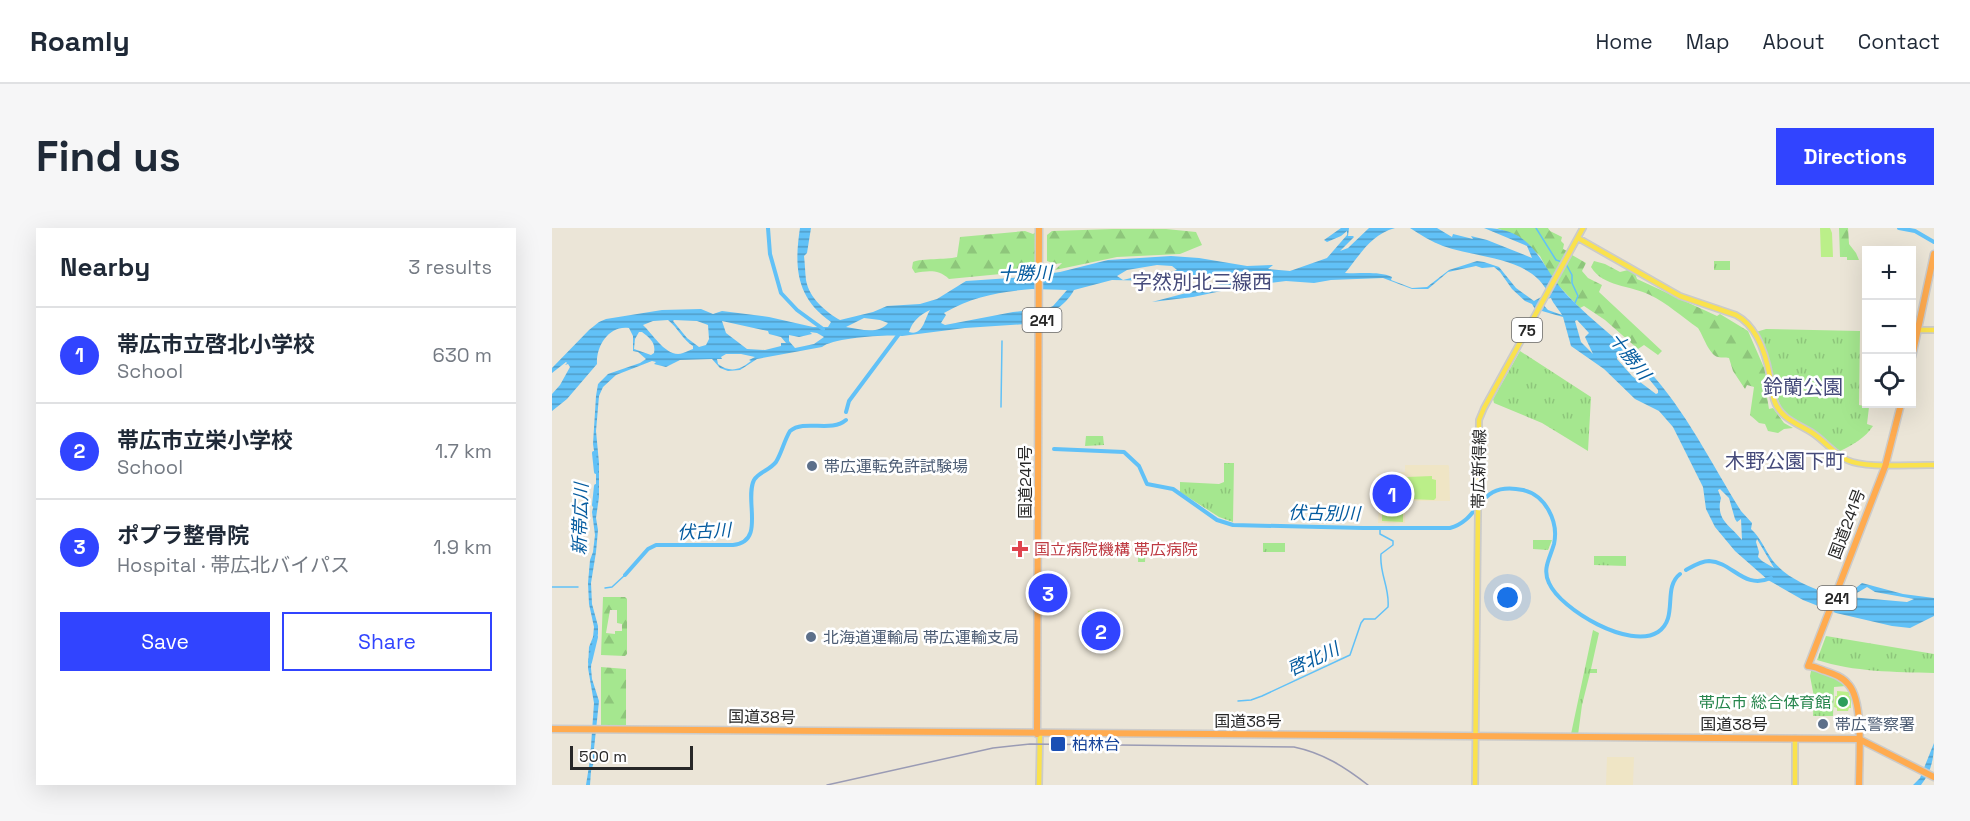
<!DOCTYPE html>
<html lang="en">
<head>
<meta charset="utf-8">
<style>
  :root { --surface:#fff; --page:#f6f6f7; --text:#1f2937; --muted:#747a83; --line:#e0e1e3; --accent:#3144ff }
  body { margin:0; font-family:"Space Grotesk","Noto Sans JP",sans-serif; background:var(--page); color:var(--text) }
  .controls { position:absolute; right:18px; top:18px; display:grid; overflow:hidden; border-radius:0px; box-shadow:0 6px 24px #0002 }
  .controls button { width:54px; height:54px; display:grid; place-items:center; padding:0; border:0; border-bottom:2px solid var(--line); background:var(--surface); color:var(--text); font:30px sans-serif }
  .scale { position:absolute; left:18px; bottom:15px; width:123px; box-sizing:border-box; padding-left:6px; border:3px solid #272727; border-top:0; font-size:16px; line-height:21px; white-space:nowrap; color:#272727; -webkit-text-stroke:4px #fff; paint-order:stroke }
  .you { position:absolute; left:956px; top:370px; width:21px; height:21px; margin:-15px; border:4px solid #fff; border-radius:50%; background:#1a73e8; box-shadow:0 0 0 9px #1a73e833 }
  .badge { display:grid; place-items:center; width:39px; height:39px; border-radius:50%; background:var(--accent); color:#fff; font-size:20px; font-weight:700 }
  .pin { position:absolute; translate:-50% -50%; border:3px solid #fff; box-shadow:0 2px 6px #0006 }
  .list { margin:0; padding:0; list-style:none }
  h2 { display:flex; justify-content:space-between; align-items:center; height:78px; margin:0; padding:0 24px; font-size:26px }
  h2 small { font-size:20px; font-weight:400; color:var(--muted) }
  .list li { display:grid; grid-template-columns:39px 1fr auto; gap:18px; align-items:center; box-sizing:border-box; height:96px; padding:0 24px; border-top:2px solid var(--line) }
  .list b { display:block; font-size:22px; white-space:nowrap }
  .list p { margin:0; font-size:20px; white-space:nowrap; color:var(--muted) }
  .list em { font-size:20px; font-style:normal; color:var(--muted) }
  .actions { display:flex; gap:12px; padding:18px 24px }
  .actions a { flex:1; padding:14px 0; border:2px solid var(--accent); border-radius:0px; text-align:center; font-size:21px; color:var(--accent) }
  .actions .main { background:var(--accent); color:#fff }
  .icon { flex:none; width:33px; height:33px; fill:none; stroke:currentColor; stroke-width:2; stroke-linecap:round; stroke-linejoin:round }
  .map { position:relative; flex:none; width:1382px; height:557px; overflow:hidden; border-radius:0px }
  header { display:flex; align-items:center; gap:36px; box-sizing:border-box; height:84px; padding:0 30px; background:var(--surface); border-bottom:2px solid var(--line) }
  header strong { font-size:28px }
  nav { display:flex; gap:33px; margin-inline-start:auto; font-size:21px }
  .intro { display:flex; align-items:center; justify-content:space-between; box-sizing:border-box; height:144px; padding:0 36px }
  h1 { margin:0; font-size:42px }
  .button { padding:15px 27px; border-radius:0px; background:var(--accent); color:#fff; font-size:21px; font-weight:700 }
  main { display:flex; gap:36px; padding:0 36px }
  aside { flex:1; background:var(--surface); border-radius:0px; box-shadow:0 6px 24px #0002 }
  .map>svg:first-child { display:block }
</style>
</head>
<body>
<header>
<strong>Roamly</strong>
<nav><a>Home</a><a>Map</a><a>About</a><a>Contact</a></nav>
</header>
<div class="intro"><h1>Find us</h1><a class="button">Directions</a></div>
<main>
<aside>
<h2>Nearby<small>3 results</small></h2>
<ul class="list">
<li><span class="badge">1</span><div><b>帯広市立啓北小学校</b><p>School</p></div><em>630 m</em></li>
<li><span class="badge">2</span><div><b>帯広市立栄小学校</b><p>School</p></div><em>1.7 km</em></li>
<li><span class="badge">3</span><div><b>ポプラ整骨院</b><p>Hospital · 帯広北バイパス</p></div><em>1.9 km</em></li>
</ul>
<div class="actions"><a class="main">Save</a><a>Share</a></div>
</aside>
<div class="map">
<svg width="1382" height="557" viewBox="0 0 1382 557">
  <defs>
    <pattern id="forest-firs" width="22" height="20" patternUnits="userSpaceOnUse" patternTransform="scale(1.5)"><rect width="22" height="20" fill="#a5e78f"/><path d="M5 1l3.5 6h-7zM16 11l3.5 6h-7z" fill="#8ec67b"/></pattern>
    <pattern id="park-tufts" width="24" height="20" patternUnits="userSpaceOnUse" patternTransform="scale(1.5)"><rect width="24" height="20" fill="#a5e78f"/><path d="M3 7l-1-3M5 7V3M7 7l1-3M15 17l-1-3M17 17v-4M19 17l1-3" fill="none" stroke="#8ec67b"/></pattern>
    <pattern id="water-rules" width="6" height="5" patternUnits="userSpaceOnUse" patternTransform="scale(1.5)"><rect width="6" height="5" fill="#61c1f7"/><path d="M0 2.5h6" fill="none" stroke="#509dc8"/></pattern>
  </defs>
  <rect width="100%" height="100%" fill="#ebe5d7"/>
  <!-- education -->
  <path fill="#efe5c5" d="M853,237H896L897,238L898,273H853V295H826L828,259L825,246L853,244Z
    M544,381L565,384L564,423L534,422L535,382Z
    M1055,529H1082L1081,557H1054Z"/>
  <!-- forest -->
  <path fill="url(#forest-firs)" fill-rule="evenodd" d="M945,0H996L998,3L1010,9L1009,13L1012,16L1011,21L1015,23L1000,51L988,28L967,9Z
    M1287,0H1296L1297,16L1304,25L1307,32H1295V29H1288Z
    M561,1H614L644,4L650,17L628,26L565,29L503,42L510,35L503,36L495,33V7L500,3Z
    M473,3L481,6L485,3V34L478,41L459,45L397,51C386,41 376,43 363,45L360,40L361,34C370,30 393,32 405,29L408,9Z
    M1020,27L1034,35L1030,43L1036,50L1050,57L1047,64L1110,123L1106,127L1092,117L1086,121L1053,92L1032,78L1028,80L1004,55Z
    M1042,33L1053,36L1068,44L1076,42L1083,45L1085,51L1165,88L1168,86L1196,103L1213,142L1217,159L1214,163L1217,181L1221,180L1232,195L1241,200L1232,201L1226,205L1216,203L1213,196L1207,195L1198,187L1202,159L1195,157L1193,161L1181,143L1177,130C1173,129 1170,130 1166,129C1157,127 1151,107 1146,100C1130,89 1115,75 1098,67C1078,57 1051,59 1039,39Z
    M51,369H73L75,371V426L73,428L49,427ZM58,382H65V395L70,396V403H63V406L54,405Z
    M49,439L74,441V497L71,499L49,498Z"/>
  <!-- park -->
  <path fill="url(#park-tufts)" d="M1162,33H1178V42H1162Z
    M1214,101L1308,103L1307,177L1317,179L1315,196L1321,198C1313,210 1301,217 1288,223L1265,206L1242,193L1230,181L1224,167L1220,144L1204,104Z
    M968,123L1039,169L1036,223L990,195L942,175L941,171Z
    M534,208H551L552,217L533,218Z
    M672,235H682L681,294L667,289L628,264V254L667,256L672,254Z
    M981,312H1000L996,322L981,321Z
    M587,314L594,315L593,334H586Z
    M711,315H733V324H711Z
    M1042,328H1074V338L1042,337Z
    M1041,402L1047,405L1039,441H1045V445H1038L1030,477L1026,507L1019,506Z
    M1274,408L1382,426V445C1343,444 1302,444 1265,432Z
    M1262,442C1273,445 1287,448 1294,458L1282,459L1281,488H1261L1262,469L1258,448L1259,443Z"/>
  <!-- pitch -->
  <path fill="#bbef89" d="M1268,0H1278L1280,5L1281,29H1269Z
    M880,248V251L884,252V270L882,272L856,271L855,249Z
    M835,272H851V294L830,293V277L833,276Z
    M546,381L559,383L558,386L562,390V397L560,400H536V383Z
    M1285,463L1297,464V468H1299V480H1297L1296,483H1285V480L1282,479L1283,468H1285Z"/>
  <!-- water -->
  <path fill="url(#water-rules)" fill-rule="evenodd" d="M248,0H259L255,25L252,28C253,36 253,44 254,52C257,70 274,84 288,92L321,84L335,78L368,76L385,71L414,53L472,49L508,44L556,32L619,28L647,30L695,38L721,37L716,41L738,43L775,30L795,7V3L789,8L775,14L772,12L789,0H797L796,8H801L802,9L788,23L796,20L817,0H843C818,7 809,26 793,45C809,46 826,43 840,49L839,52L860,60L875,59L897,42L925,33L932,34L947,39L964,60L982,73L989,69H998C982,28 927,31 891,18C880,14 869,7 858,0H885L900,9L901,6L921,11L919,8L935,12L980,30L975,18L932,0C984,0 986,37 1016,68C1041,94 1072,116 1096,142C1134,183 1159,235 1189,283L1200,295L1199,301C1209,310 1213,322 1221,333C1235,350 1255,358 1275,365L1273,361C1294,367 1292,370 1310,355L1351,366L1382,370V388L1358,400L1340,398L1284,385L1251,372L1216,352L1183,323L1163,299L1154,281L1151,259L1121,199L1107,183L1083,171L1052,141L1019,118L1011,89L983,81L980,76L973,73L960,61L948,44L942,39L930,40L924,38L896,44L876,61H860L831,50L779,52L762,55L734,53L693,58L641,69L600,74L676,54H684L676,48L653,46L606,53L560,52L522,62C514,78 493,91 475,92L474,96L413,100L350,108C335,106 280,110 270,119L205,131L188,142L176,143L168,140L160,131L128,132L114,139L102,136L104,134L100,133L64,147L51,159L47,168L44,203L47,235V269L44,290L46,302L44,324L39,355L40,376L46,398V406L40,425L39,440L40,451L47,473L42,521L43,531L39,543L38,557H34L38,532L42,475L36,440L37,419L41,409L42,399L37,376L36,355L38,332L41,324L43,307L40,284L44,268V236L41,216L44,168L46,156L56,146L88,135L94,131L86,124L81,123V108L77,100C57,97 44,118 45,136L15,171L0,183V166L8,157L18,139L16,136L13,137L15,135L14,134L0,145V140L37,102L47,94L54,91L110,82L149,81L161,86L170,83L217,89L261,99H276L279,94C244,70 242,39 248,0ZM605,37L620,38L625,42L616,45L591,47L571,52L565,48L575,42ZM480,61L515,62L501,78L483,86L479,82L461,84L393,97L389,95L394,87L392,85C422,68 446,64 480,61ZM999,70C1002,77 1006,80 1010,87L996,82L987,72ZM378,82C372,92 371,108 357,104C360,94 367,87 378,82ZM312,90L328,92L336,95C326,107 308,101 294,99ZM116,92C126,100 131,112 141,118V121C137,122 135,124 131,125C115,131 101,106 91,97L101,93ZM122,92L145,93L156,97L157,111L154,117L147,119L135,110L121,93ZM1025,92L1037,105L1033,109L1041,126L1029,114L1023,93ZM170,93L216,103L217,106L229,109L234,115H229V118L213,122L195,121L174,105ZM87,104H90C98,110 104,115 102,125L99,127L82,121L83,111ZM258,104L265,105L272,109L262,116L243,120L237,113V107L247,109L260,106ZM1066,123H1074L1106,162V165L1104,166L1080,148L1065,131ZM174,126H189L203,129L197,132L199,133C188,142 178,145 166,136L165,131H170L169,129ZM1168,261L1177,270L1183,291L1185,294L1189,291L1190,312C1179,298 1163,292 1169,270L1166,262ZM1205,311L1222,340L1210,333L1206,329L1207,324L1204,314ZM1315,359L1323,364L1362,371L1355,374L1298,369Z
    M1382,515C1382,531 1379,544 1369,557H1361L1368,550Z"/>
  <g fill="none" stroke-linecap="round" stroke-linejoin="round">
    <!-- stream -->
    <path stroke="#61c1f7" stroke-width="1.5" d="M984,0L1004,32L1010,34
      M1014,36L1020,47V55L1026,68L1023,75
      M449,179L450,113
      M0,359H26
      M53,360L60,359L73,347
      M686,473L699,472L710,468L798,427L809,395L812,391H823L836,379C838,360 827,345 829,326L841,317V313L828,306V300"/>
    <!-- river -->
    <path stroke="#61c1f7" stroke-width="4" d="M216,0L218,26L229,65L245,82L271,101
      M1347,0L1363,3L1382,14
      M294,184L297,173L347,106
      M502,221L572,224L587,238L595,256L621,261L665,292L681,297L811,300H898C930,292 924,252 971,262C993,267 1007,293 1002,316C998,330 990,341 997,355C1009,382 1078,422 1106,404C1127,390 1110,360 1128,346
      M42,225L44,244
      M42,277L44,258
      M1134,342C1141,338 1149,333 1157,333C1181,334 1191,362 1219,350
      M73,347L96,321L104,317H181C214,314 192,272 202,252C207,244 218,242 224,234C230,224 232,213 238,203C253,191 279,205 294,192
      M38,434L44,409"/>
    <!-- major casing -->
    <g stroke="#cbcbcb" stroke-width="8">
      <path id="major" d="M1026,10L1128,68L1184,87C1205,98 1214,127 1218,149C1220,157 1220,165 1222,172C1228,190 1244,195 1259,204C1272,212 1281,225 1295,232C1314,241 1360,236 1382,237
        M1365,102H1382
        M487,557L488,507
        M923,557L927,192L932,180L1031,0
        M1243,557V510"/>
    </g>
    <!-- highway casing -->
    <g stroke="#cbcbcb" stroke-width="9">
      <path id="highway" d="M1360,129L1382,26
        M1333,239L1349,176
        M0,501L1307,511L1382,549
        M485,506L487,0
        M1307,557C1307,532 1312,475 1297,457C1291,449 1282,446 1273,443C1267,441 1262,438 1256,438L1334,236"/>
    </g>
    <!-- major -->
    <use href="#major" stroke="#fae24d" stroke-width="4.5"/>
    <!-- highway -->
    <use href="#highway" stroke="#ffab4f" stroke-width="6"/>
    <!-- rail -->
    <path stroke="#9a9bb4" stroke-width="1.5" d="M275,557L441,520L478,516L742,519C771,525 793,539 816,557"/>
  </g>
  <!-- markers -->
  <g fill="#5c6f8a" stroke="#fff" stroke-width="2">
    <circle cx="260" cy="238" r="6"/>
    <circle cx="259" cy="409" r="6"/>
    <circle cx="1271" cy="496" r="6"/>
  </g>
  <path fill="#e0444e" stroke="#fff" stroke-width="2" d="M465 312h6v6h6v6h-6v6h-6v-6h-6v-6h6z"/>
  <circle fill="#2e9e5b" stroke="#fff" stroke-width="2" cx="1291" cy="474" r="6"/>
  <rect fill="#1a4fb4" stroke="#fff" stroke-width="2" x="498" y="508" width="16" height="16" rx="3"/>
  <g text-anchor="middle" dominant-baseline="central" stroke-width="5" stroke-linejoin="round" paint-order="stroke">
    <!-- shield labels -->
    <g fill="#fff" stroke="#686868" stroke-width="1.5">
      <rect x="470.5" y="80" width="39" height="24" rx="4.5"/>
      <rect x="960" y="90" width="30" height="24" rx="4.5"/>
      <rect x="1265.5" y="358" width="39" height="24" rx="4.5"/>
    </g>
    <g font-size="15" font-weight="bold" fill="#272727">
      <text x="490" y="92">241</text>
      <text x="975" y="102">75</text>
      <text x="1285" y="370">241</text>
    </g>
    <!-- service labels -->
    <g font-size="16" fill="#4e5e75" stroke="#fff" text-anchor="start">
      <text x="272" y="238">帯広運転免許試験場</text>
      <text x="271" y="409">北海道運輸局 帯広運輸支局</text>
      <text x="1283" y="496">帯広警察署</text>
    </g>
    <!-- street labels -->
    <g font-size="16" fill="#272727" stroke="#fff">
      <text transform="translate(927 241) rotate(-89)">帯広新得線</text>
      <text transform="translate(473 254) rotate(-90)">国道241号</text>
      <text transform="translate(1295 296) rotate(-69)">国道241号</text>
      <text transform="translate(210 489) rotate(1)">国道38号</text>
      <text x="696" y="493">国道38号</text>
      <text x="1182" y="496">国道38号</text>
    </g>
    <!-- health labels -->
    <g font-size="16" fill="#be3a42" stroke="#fff" text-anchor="start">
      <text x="482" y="321">国立病院機構 帯広病院</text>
    </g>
    <!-- leisure labels -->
    <g font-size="16" fill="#27864d" stroke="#fff" text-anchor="end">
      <text x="1279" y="474">帯広市 総合体育館</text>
    </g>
    <!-- transit labels -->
    <g font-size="16" fill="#164399" stroke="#fff" text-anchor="start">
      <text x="520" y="516">柏林台</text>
    </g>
    <!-- water labels -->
    <g font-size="18" font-style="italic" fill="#045b9f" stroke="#fff">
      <text transform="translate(473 45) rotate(-1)">十勝川</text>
      <text transform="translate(1078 128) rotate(52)">十勝川</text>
      <text transform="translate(772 285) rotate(1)">伏古別川</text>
      <text transform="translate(28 291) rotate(-88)">新帯広川</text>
      <text transform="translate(152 303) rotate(-3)">伏古川</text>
      <text transform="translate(761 431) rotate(-25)">啓北川</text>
    </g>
    <!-- quarter labels -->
    <g font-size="20" fill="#454a7a" stroke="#fff">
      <text x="650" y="54">字然別北三線西</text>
      <text x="1251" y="159">鈴蘭公園</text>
      <text x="1233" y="233">木野公園下町</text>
    </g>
  </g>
</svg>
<div class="controls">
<button>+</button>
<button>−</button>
<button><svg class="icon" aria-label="locate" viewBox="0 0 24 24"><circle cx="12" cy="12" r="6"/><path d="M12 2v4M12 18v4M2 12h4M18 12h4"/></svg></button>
</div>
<div class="scale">500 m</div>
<div class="you"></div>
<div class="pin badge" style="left:840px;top:266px">1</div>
<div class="pin badge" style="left:549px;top:403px">2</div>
<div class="pin badge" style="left:496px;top:365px">3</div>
</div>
</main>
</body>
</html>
